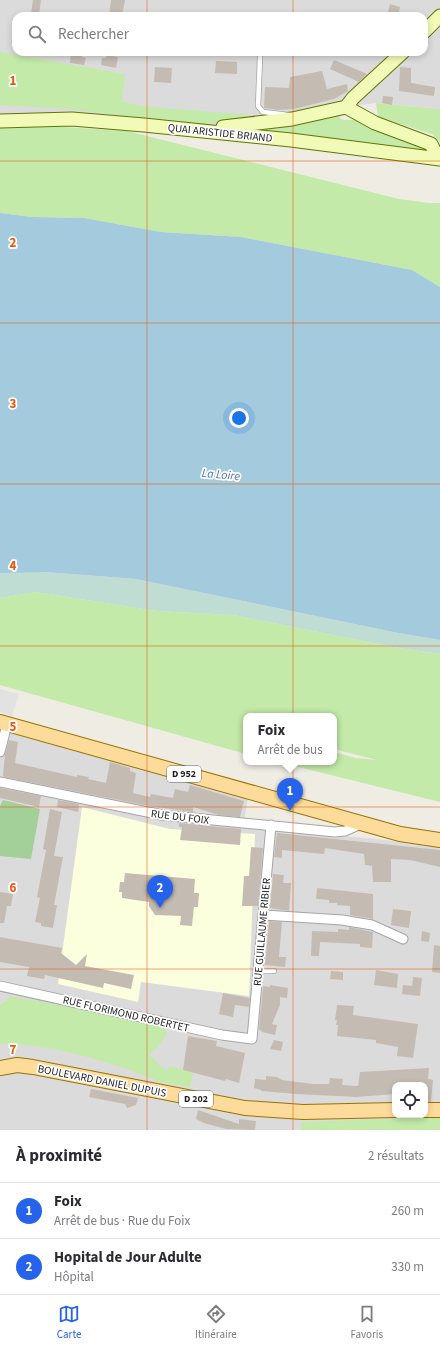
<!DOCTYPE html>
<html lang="fr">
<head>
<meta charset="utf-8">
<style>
  :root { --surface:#fff; --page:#f7f7f7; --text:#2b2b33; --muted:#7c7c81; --line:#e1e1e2; --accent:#2563eb }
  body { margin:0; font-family:"Source Sans 3",sans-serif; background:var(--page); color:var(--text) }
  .controls { position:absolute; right:12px; bottom:12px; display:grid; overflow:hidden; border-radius:8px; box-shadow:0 2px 6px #0003 }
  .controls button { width:36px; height:36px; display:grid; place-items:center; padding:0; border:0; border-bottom:1px solid var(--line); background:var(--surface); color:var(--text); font:20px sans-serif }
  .you { position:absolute; left:239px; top:418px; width:14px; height:14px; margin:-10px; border:3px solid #fff; border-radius:50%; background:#1a73e8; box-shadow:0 0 0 6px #1a73e833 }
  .badge { display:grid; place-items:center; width:26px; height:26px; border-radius:50%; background:var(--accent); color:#fff; font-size:13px; font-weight:700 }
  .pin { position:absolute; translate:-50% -33px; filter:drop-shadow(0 1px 2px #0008) }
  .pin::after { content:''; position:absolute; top:21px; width:14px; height:12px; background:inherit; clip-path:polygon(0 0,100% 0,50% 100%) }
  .popup { position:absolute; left:243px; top:713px; width:94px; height:52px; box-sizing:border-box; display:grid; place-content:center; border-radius:8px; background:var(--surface); filter:drop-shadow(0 1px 3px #0005); font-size:13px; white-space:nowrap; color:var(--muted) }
  .popup b { font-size:15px; color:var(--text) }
  .popup::after { content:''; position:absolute; left:50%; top:100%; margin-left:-8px; border:8px solid transparent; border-top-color:var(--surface) }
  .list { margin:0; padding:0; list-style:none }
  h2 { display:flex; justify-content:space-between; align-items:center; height:52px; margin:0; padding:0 16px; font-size:17px }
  h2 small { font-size:13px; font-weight:400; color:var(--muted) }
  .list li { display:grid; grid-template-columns:26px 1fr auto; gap:12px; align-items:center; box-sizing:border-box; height:56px; padding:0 16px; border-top:1px solid var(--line) }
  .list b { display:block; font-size:15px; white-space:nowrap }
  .list p { margin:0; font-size:13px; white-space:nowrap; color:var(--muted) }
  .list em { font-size:13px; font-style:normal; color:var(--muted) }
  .icon { flex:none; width:22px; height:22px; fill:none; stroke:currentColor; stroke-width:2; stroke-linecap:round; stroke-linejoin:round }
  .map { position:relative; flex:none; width:440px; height:1130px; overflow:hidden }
  .search { position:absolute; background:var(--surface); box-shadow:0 2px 6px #0003; left:12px; right:12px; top:12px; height:44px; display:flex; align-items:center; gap:10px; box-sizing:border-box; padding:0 14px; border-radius:12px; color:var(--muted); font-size:15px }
  .sheet { height:164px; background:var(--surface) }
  nav { display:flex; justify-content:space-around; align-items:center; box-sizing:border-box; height:56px; border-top:1px solid var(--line); background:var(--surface); font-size:11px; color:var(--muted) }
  nav a { display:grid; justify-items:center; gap:2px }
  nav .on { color:var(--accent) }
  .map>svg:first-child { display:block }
</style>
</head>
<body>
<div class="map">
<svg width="440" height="1130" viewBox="0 0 440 1130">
  <rect width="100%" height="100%" fill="#efece4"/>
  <!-- residential -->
  <path fill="#dcdbdb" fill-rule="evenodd" d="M0,0H440V109L376,103L346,107L221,132L0,121ZM16,16H424V52H16Z
    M0,730L248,798L243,827L377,839L440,848V1130H0ZM395,1085H425V1115H395Z"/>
  <!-- education -->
  <path fill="#fcffdd" d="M82,807L170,829L255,834L249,996L141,982L138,1002L58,984Z"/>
  <!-- grass -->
  <path fill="#c3eaa8" d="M0,52L125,74L122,102L149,107L251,115L201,125L68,109L0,105Z
    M376,103L440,109V142L432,134L378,117Z
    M338,116C343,122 349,120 355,119L427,148L423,152L259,132L260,127Z
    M48,126L127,131L399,199L429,203H440V287L412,270L241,237L161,232L84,218L32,217L0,213V128Z
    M36,592L156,611L233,615L393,647L440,654V802L278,762H334V752L356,758L377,760L334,749V716H246V728L242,727L246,728V754L0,685V598Z
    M9,996L59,1005L160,1026L166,1029L167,1033L158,1047L149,1055L164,1069L168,1070L169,1066L193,1073L190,1087L155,1081L154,1079C106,1061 53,1044 0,1044V1005L7,1001Z
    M440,1117V1130H301V1124L303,1122Z"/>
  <!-- forest -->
  <path fill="#a3cf98" d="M3,800L40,809L31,859L0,856V806Z"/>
  <!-- wetland -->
  <path fill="#c0ddd3" d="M2,572H44L136,579L398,633L440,640V654L393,647L233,615L156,611L36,592L0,598V573Z"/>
  <!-- parking -->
  <path fill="#e2e2e2" d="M0,689L19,694L12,716L0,712Z"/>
  <!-- water -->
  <path fill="#a3cbdd" d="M0,213L32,217L84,218L161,232L241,237L412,270L440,287V640L398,633L136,579L44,572L0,573Z"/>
  <!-- building -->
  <path fill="#c4bcb3" d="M33,0H41L39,15L31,13Z
    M111,0H125L122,16H109Z
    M390,4L400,7L398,16H387Z
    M71,52L82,53V57L86,58L84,65L70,63Z
    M107,55L118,57L116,68L101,65L102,58H106Z
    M334,60L367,74L359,82L330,69Z
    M216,61L237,62V74L215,73Z
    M155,67L172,68L171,83L154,82Z
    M400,67L411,68V83L435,87L434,96L399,91Z
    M322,71L327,89L347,84L348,91L334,99L294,109L279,110L264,108L265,87L289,88L290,77Z
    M383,96L393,97L392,105L382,103Z
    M9,740L18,742L15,763L77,777V775L89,777L88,779L106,783L110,762L130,768V771L136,773L133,793L150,797L151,794L173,798L175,789L188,792L190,785L244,801L240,817L219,815L193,807V812L149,806L4,777L3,775L5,755Z
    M0,788L41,796L39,807L0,798Z
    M58,800L79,804L78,812L57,807Z
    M50,809L62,812L54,856L63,857L54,905H57L53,928L41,926V923L35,922L40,898L37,897L46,850L43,849Z
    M179,823L241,829L240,845L180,840L182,827H179Z
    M277,833L440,850V867L410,860L391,859V882H373L372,866L365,865L364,854L325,848L324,854L282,850V858L274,857Z
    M251,847L263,848L258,906H242L244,876H249Z
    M125,873L195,879L194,893H199L198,907H194L192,926L180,925L181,916L155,915L149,906V902L122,898V892H119L120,882H124Z
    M273,874L284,875L283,883H291L289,911L270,908Z
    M317,888L373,894V919L350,915V906L337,905V903H329V900L316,899Z
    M0,892L13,894L11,906H7L4,923H0Z
    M393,909L411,911L409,928L391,925Z
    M269,921L282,922L279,957H286L285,967L265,965Z
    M349,927L373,932L372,948L360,947V944L320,942L319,956H311L312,931L338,932V929L349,930Z
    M422,931L430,933L429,942L421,941Z
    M0,937L62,948L61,953L76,965L87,954L85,966L134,975L131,989L104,983L103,988L45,975L44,979L27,976L29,967L0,962Z
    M434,945L440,946V973L432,972Z
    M376,970L398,974L397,988L374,985Z
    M331,971L343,972V980L330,979Z
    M413,977L422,978L420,996L402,994L403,985L412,986Z
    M270,985L288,988L287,998L280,997V1005L272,1024L277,1025L275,1035L262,1032L259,1029L263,986L270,987Z
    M223,993L250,998L249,1007L235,1005L233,1017L219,1014Z
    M337,1005L354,1006L353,1015L418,1024L413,1058L397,1056L398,1047L376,1043V1040L337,1036L338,1025H336L337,1020H335Z
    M188,1036L217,1041L216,1046L245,1053L239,1083L226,1079L225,1081L183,1070Z
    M274,1040L283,1042L281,1051L270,1049Z
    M429,1068L428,1079L433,1080L431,1102H425V1085H395V1094L356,1097L296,1094L261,1091V1090L254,1088L255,1079L266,1080V1076L277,1077L282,1080L313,1084H329L330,1078L343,1079L342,1085L358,1086L360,1072Z
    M91,1089L138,1098L136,1105L127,1108L125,1104L89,1097Z
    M198,1110L239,1124V1119L256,1121L255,1130L226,1129L204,1123L196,1119Z"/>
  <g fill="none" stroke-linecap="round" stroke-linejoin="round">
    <!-- lane casing -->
    <g stroke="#a5a5a5" stroke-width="6">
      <path id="lane" d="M260,57L258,106L263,112L289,115
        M259,971H274"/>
    </g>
    <!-- street casing -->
    <g stroke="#a5a5a5" stroke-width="11">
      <path id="street" d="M0,752L7,724
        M0,782L162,815L335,832L345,831L361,824
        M264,915L342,920L372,925L403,939
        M0,986L222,1035L252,1039L271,825"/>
    </g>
    <!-- secondary casing -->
    <g stroke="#607603" stroke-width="15">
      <path id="secondary" d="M424,32L440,16
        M346,107L353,98L403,52
        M0,121L72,119L144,125L291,140L440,159
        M222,130L223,127L292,119L346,107L375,123L431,144L435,152V158"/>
    </g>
    <!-- primary casing -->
    <g stroke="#987300" stroke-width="16">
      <path id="primary" d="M0,722L400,834L440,840
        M0,1068L17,1065L33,1067L245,1108L303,1112L395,1110
        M425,1110H440"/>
    </g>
    <!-- lane -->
    <use href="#lane" stroke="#fff" stroke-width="4.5"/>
    <!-- street -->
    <use href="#street" stroke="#fff" stroke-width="9"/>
    <!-- secondary -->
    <use href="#secondary" stroke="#f1fab6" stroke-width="13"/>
    <!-- primary -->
    <use href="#primary" stroke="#fddb9b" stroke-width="14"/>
  </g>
  <!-- grid -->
  <path fill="none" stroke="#e8590c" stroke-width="1" stroke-opacity="0.55" d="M147,0V16M293,0V16M147,52V1130M293,52V1130M0,161H440M0,323H440M0,484H440M0,646H440M0,807H440M0,969H440"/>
  <g text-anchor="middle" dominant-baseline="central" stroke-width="3.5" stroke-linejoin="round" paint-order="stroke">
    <!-- shield labels -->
    <g fill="#fff" stroke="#626262" stroke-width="1">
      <rect x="167" y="766" width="34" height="16" rx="3"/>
      <rect x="179" y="1091" width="34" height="16" rx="3"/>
    </g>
    <g font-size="10" font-weight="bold" fill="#1e1e1e">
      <text x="184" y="774">D 952</text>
      <text x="196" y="1099">D 202</text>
    </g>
    <!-- street labels -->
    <g font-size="11" fill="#1e1e1e" stroke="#fff">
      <text transform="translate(220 133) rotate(6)">QUAI ARISTIDE BRIAND</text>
      <text transform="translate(180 817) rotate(7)">RUE DU FOIX</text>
      <text transform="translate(262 932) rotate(-85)">RUE GUILLAUME RIBIER</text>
      <text transform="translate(126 1014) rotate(13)">RUE FLORIMOND ROBERTET</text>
      <text transform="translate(102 1081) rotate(11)">BOULEVARD DANIEL DUPUIS</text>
    </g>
    <!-- water labels -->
    <g font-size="12" font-style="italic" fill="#4973af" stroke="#fff">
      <text transform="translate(221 475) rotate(5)">La Loire</text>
    </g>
  </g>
  <g font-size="13" text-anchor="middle" font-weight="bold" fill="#e8590c" stroke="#fff" stroke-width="3.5" stroke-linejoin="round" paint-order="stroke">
    <text x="13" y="85">1</text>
    <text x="13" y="247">2</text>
    <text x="13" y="408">3</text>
    <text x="13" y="570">4</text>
    <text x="13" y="731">5</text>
    <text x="13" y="892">6</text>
    <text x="13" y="1054">7</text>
  </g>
</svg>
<div class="controls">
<button><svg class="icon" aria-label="locate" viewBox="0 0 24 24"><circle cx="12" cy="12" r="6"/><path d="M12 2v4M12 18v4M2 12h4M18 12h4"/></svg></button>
</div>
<div class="you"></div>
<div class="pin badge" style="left:290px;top:811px">1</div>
<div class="popup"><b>Foix</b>Arrêt de bus</div>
<div class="pin badge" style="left:160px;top:908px">2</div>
<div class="search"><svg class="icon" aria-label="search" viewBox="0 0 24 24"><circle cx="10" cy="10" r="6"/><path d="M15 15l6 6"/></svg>Rechercher</div>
</div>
<section class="sheet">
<h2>À proximité<small>2 résultats</small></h2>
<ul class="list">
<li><span class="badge">1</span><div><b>Foix</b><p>Arrêt de bus · Rue du Foix</p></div><em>260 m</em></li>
<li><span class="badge">2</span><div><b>Hopital de Jour Adulte</b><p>Hôpital</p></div><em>330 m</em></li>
</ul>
</section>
<nav>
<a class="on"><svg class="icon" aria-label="map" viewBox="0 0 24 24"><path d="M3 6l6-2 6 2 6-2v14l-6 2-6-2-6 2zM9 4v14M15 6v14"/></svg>Carte</a>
<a><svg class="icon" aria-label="directions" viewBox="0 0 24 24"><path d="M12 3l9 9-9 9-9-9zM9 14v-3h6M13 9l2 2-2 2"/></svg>Itinéraire</a>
<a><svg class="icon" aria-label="saved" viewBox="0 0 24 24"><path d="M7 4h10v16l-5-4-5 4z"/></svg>Favoris</a>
</nav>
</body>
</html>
